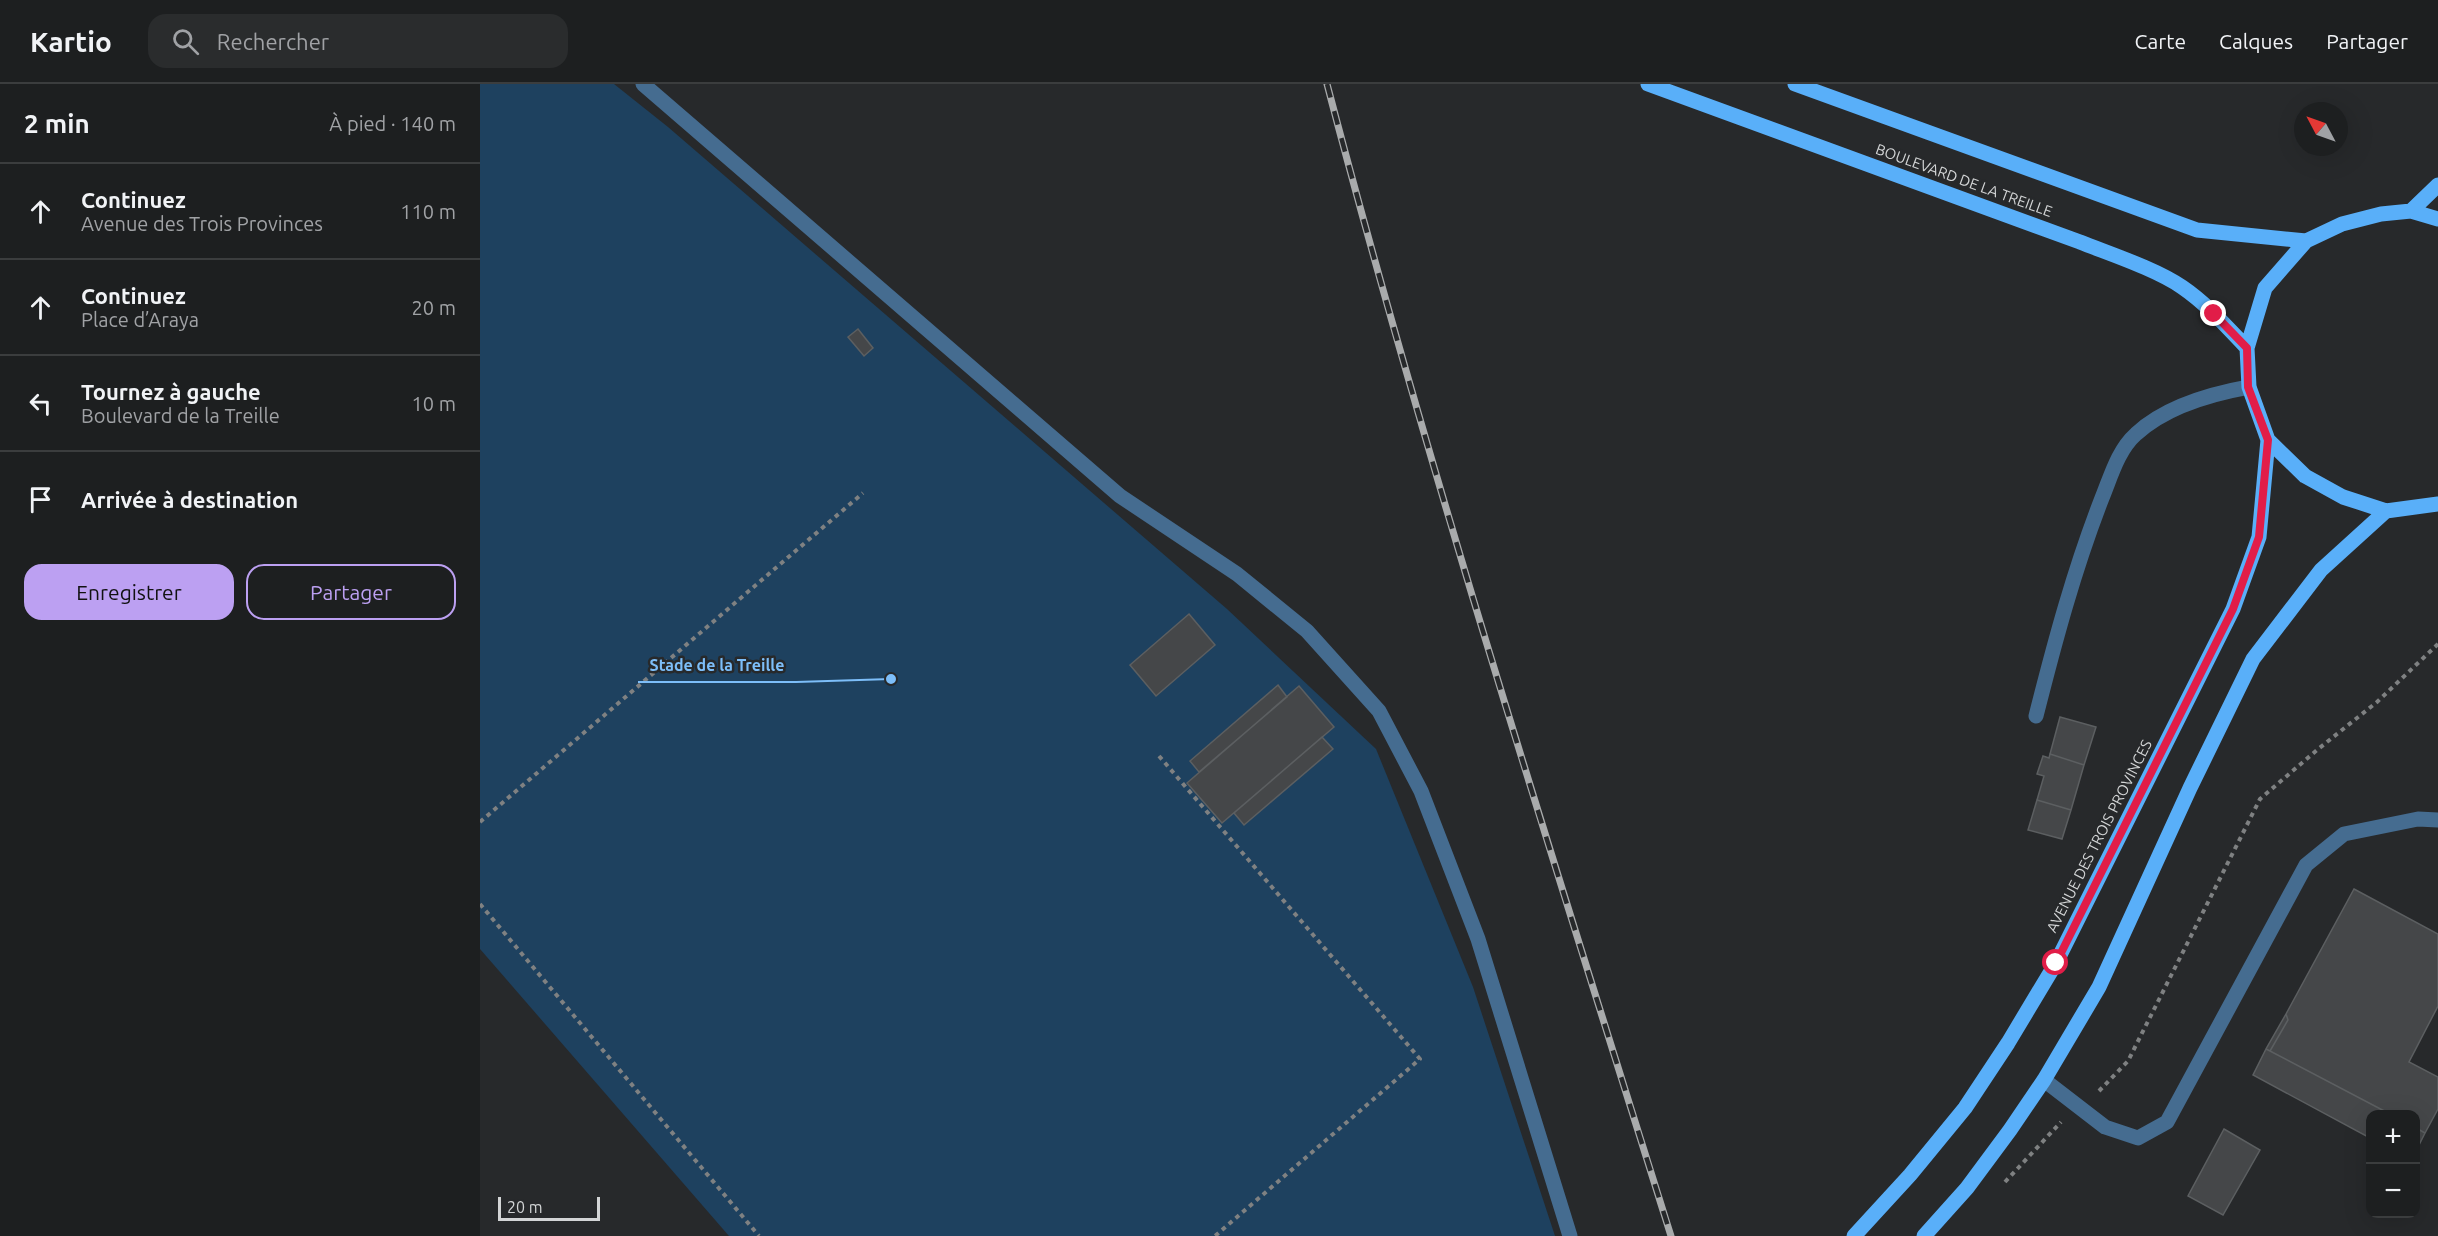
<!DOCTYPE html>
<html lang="fr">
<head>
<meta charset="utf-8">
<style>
  :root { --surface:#1d1f20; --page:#2a2c2d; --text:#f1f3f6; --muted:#a0a2a5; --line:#3b3d3e; --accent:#bca0f2 }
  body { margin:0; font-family:Ubuntu,sans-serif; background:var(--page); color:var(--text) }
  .controls { position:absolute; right:18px; bottom:18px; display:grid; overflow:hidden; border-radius:12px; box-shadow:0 6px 24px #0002 }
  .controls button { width:54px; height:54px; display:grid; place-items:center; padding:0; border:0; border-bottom:2px solid var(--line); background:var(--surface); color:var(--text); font:30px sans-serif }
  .compass { position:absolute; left:1814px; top:18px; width:54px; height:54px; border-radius:50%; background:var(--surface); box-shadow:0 6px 24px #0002; rotate:311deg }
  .scale { position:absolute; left:18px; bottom:15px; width:102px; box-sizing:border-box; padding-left:6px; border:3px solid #d3d5d6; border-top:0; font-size:16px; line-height:21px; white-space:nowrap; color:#d3d5d6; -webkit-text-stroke:4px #27292b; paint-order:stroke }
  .stop { position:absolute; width:18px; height:18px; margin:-14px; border:4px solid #e11d48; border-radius:50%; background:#fff }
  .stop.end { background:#e11d48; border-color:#fff; box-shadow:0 2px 6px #0008 }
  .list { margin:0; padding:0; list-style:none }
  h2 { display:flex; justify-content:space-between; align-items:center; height:78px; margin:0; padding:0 24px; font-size:26px }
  h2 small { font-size:20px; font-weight:400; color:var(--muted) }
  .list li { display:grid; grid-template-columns:39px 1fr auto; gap:18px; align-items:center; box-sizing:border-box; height:96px; padding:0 24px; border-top:2px solid var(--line) }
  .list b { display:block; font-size:22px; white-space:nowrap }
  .list p { margin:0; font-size:20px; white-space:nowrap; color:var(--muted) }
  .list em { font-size:20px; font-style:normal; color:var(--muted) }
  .actions { display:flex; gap:12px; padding:18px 24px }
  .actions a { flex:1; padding:14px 0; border:2px solid var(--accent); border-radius:18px; text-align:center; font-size:21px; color:var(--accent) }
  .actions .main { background:var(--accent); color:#111 }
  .icon { flex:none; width:33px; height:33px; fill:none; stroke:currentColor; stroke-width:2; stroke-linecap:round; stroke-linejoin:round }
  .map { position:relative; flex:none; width:1958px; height:1152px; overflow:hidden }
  header { display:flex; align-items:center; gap:36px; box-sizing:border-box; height:84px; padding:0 30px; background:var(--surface); border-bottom:2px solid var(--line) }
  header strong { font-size:28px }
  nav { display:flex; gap:33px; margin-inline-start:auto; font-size:21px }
  .search { width:420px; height:54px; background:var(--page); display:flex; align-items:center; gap:15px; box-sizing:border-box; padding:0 21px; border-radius:18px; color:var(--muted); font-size:22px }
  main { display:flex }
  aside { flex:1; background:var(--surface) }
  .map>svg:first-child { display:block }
</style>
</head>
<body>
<header>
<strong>Kartio</strong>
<div class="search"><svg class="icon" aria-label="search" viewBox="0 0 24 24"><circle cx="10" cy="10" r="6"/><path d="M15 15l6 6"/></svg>Rechercher</div>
<nav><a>Carte</a><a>Calques</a><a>Partager</a></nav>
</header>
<main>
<aside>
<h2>2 min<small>À pied · 140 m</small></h2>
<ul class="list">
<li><svg class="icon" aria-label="ahead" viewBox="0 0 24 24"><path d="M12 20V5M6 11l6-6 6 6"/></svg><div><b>Continuez</b><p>Avenue des Trois Provinces</p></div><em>110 m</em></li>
<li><svg class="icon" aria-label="ahead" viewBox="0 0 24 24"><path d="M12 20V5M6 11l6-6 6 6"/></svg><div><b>Continuez</b><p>Place d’Araya</p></div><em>20 m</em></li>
<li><svg class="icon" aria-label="left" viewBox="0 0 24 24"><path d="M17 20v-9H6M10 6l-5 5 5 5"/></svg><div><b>Tournez à gauche</b><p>Boulevard de la Treille</p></div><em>10 m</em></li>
<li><svg class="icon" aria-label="arrive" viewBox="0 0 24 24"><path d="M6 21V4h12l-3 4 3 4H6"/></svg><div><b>Arrivée à destination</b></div></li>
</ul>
<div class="actions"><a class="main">Enregistrer</a><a>Partager</a></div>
</aside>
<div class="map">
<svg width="1958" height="1152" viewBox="0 0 1958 1152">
  <rect width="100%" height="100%" fill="#27292b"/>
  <!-- green -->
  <path fill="#1e415f" d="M0,0H134L188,43L747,525L896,665L993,903L1075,1152H249L0,865Z"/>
  <!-- building -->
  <path fill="#454749" stroke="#5c5f61" stroke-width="1.5" d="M378,245L393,264L384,272L368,253Z
    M709,530L735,561L676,612L650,581Z
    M798,601L807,613L719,688L710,677Z
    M819,602L854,643L742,739L707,699Z
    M1580,633L1616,643L1604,681L1570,670Z
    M842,653L853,665L764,741L754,729Z
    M1570,670L1604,681L1591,726L1557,716L1564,692L1557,690L1563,672L1569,674Z
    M1557,716L1591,726L1582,755L1548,746Z
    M1874,805L1958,850V922L1929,978L1958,993V1025L1945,1049L1936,1044V1030H1910L1790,967L1808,936L1806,930Z
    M1806,930L1808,936L1790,967L1786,965Z
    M1786,965L1790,967L1910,1030H1890V1054L1773,991Z
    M1936,1044L1945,1049L1936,1067Z
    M1744,1045L1780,1066L1743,1131L1708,1112Z"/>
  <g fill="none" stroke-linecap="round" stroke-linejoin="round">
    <!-- path -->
    <path stroke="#7f8182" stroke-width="4" stroke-dasharray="4.5 4.5" stroke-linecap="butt" d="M679,672L940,975L735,1152
      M0,738L383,409
      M0,820L279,1152
      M1619,1007L1648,977L1780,715L1837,666L1897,618L1958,560
      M1525,1098L1581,1038"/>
    <!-- minor -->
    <path stroke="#456c90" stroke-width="15" d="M163,0L640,412L757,490L827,547L899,627L941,707L998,855L1090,1152
      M1556,632C1575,557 1594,486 1622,414C1631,392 1638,366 1656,350C1685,323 1730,310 1769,303
      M1564,996L1625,1043L1658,1054L1687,1038L1826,781L1864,750L1938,735L1958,736"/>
    <!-- major -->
    <path stroke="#59aff9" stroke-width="15" d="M1168,0L1600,158C1630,170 1676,185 1702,203C1727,220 1747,243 1767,264
      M1315,0L1717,146L1826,157
      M1931,127L1958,101
      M1958,135L1931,127L1901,130L1862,140L1826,157L1785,204L1767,264L1769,303L1788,356L1825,392L1863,413L1906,427L1958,420
      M1374,1152L1430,1091L1485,1024L1528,959L1576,879L1753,525L1779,453L1788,356
      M1444,1152L1487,1104L1530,1046L1564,996L1619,903L1710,704L1773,575L1841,486L1906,427"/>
    <!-- rail casing -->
    <g stroke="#a9abac" stroke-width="7">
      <path id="rail" d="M847,0C949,388 1071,769 1191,1152"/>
    </g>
    <!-- rail -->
    <use href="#rail" stroke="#27292b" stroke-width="4.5" stroke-dasharray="14" stroke-linecap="butt"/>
  </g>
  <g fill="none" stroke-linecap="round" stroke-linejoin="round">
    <!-- route -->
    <path stroke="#e11d48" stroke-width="8" d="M1576,879L1753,525L1779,453L1788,356L1768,303L1767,264L1734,230"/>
  </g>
  <g text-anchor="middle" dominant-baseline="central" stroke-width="5" stroke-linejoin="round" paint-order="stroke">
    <!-- street labels -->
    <g font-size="15" fill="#d3d5d6" stroke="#27292b">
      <text transform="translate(1484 96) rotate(20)">BOULEVARD DE LA TREILLE</text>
      <text transform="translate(1619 752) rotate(-63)">AVENUE DES TROIS PROVINCES</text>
    </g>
  </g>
  <!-- callouts -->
  <path fill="none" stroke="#7dbef9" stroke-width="2" d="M411 595L316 598H158"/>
  <circle fill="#7dbef9" stroke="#27292b" stroke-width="2" cx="411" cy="595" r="6"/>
  <g font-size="16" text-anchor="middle" font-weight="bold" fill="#7dbef9" stroke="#27292b" stroke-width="5" stroke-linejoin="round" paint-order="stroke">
    <text x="237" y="587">Stade de la Treille</text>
  </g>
</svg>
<div class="controls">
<button>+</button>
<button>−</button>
</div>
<svg class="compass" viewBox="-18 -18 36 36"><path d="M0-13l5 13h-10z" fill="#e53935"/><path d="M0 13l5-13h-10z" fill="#a0a2a5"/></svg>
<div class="scale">20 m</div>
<div class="stop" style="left:1576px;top:879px"></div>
<div class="stop end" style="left:1734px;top:230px"></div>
</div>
</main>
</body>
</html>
